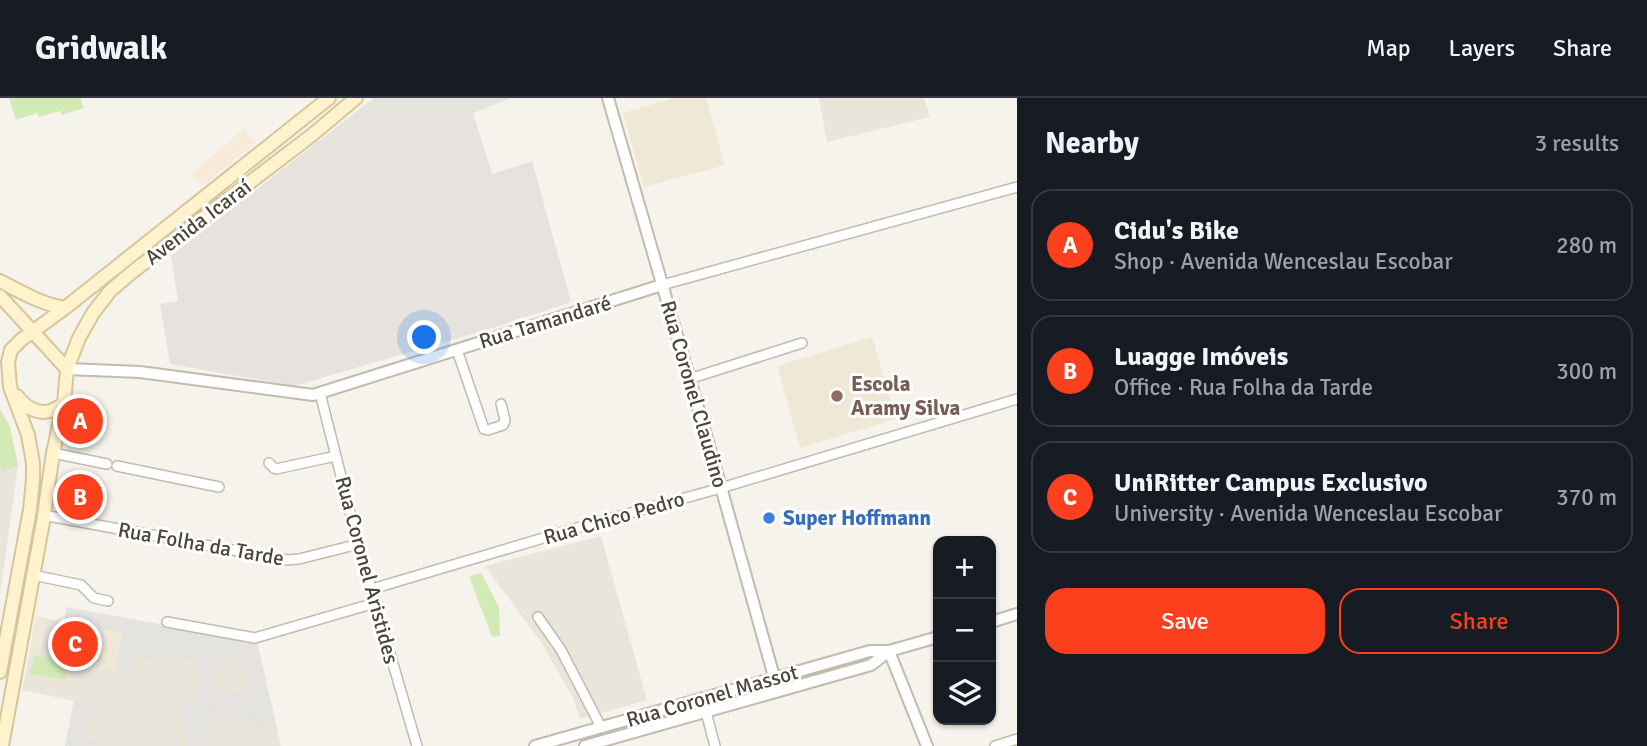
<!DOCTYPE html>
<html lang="en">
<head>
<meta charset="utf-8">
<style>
  :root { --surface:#171b24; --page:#242831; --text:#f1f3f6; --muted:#9ea1a6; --line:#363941; --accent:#fc3f1d }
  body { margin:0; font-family:Signika,sans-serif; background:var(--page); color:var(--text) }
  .controls { position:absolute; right:21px; bottom:21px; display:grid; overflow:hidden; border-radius:14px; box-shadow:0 2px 5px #0004 }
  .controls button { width:63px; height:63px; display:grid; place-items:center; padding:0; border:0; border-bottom:2px solid var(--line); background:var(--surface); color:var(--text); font:35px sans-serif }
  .you { position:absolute; left:425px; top:240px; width:24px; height:24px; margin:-18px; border:5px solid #fff; border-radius:50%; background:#1a73e8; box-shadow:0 0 0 10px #1a73e833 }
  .badge { display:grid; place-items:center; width:46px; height:46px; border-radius:50%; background:var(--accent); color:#fff; font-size:23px; font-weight:700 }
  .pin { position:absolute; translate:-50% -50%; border:4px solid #fff; box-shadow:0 2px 7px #0006 }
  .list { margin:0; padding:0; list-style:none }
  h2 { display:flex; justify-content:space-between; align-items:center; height:91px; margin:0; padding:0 28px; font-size:30px }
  h2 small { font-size:23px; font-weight:400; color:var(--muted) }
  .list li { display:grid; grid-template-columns:46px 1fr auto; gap:21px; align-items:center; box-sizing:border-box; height:112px; margin:0 14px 14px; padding:0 14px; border:2px solid var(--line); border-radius:21px }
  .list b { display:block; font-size:26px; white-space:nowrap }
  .list p { margin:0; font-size:23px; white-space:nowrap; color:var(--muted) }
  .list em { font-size:23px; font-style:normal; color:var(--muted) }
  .actions { display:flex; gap:14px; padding:21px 28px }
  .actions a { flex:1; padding:16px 0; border:2px solid var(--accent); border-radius:21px; text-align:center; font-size:24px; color:var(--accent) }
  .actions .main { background:var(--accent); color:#fff }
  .icon { flex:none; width:38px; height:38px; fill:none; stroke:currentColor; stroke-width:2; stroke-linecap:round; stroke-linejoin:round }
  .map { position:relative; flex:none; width:1017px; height:648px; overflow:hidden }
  header { display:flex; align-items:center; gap:42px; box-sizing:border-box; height:98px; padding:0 35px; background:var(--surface); border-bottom:2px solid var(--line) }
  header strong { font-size:33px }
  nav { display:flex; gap:38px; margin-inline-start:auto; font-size:24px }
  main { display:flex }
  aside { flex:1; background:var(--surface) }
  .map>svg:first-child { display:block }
</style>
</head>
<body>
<header>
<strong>Gridwalk</strong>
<nav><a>Map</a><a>Layers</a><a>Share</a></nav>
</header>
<main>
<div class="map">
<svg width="1017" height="648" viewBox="0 0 1017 648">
  <rect width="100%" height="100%" fill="#f6f3ec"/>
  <!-- residential -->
  <path fill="#eae5da" d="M819,0H924L930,19L827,44Z
    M0,311L10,329L18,368L0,497Z
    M601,438L647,602L580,621L573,600L541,544L485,468Z
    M122,535L221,554L257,544L281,648H65L74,603L22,592L29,556L115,572Z"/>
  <!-- commercial -->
  <path fill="#f7ead8" d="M244,31L256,45L202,88L192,75Z"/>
  <!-- industrial -->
  <path fill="#e6e2dd" d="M374,0H511L473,15L492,76L532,63L571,204L499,228L294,288L170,266L160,206L178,203L171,158Z"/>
  <!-- education -->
  <path fill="#efe8d6" d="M674,0H706L725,67L644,89L623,15Z
    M872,239L896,321L800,350L777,268Z
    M36,518L121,536L115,573L29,556Z"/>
  <!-- green -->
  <path fill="#d2eab5" d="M9,0H80L84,10L62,17L60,13L39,19L37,15L16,22Z
    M0,311L10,329L18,368L3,373L0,367Z
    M481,475L499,509L500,538L492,539L469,478Z
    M34,557L68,564L65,582L30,576Z"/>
  <!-- parking -->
  <path fill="#e5e3e0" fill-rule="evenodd" d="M66,509L257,544L277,631L252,628L253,621L211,612L204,648H188L190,635L181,623L182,608L199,598L204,573L194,561L169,556L160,562L135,558L132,571L135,575V580L132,581L128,577L115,573L122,536L105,532L99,569L40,558L47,521L94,530L64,523ZM220,560L252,565L246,597L214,592Z
    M74,603L92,606L85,643L110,648H65Z"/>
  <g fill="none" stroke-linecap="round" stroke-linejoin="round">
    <!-- minor casing -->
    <g stroke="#c2bbae" stroke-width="12">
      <path id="minor" d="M662,187L1017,89
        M457,252L484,331L488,332L503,327L505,322L501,306
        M689,281L802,245
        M320,295L360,453L417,648
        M53,355L107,366
        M269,365L274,370L276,371L336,358
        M117,368L219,389
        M43,417L287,462L299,461L359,446
        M33,477L81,487L94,500L108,503
        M372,491L587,427L721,390L1017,301
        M538,519L561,552L601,629
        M167,524L255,540L375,505
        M706,614L715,648
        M995,648L1017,641"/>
    </g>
    <!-- tertiary casing -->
    <g stroke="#c2bbae" stroke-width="14">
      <path id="tertiary" d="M608,0L719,382L778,593
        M67,271L140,274L313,297L662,187
        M991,524L1017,516
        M889,553L927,648
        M535,648L870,553H889L938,539
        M585,648L871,567L889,553"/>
    </g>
    <!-- secondary casing -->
    <g stroke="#d6c79b" stroke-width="16">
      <path id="secondary" d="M0,183C21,194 41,206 65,210
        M0,198L67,271
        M17,298C30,315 47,320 64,305
        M0,574L30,412L33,381V365L28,337L10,289L8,264L11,252L21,242L65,210L329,0
        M2,648L43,424L53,355L64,305L67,271L79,240L93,215L110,193L131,175L312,37L356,0"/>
    </g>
    <!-- minor -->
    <use href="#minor" stroke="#fff" stroke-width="9"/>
    <!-- tertiary -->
    <use href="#tertiary" stroke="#fff" stroke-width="10"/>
    <!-- secondary -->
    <use href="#secondary" stroke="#fff3cd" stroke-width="12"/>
  </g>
  <!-- markers -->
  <circle fill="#8d6e63" stroke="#fff" stroke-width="2.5" cx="837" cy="298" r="7"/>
  <circle fill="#3f7fe0" stroke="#fff" stroke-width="2.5" cx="769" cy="420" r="7"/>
  <g text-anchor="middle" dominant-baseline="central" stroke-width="6" stroke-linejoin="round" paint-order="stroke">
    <!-- street labels -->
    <g font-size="21" fill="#4b4439" stroke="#fff">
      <text transform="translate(198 124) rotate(-37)">Avenida Icaraí</text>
      <text transform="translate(545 224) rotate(-17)">Rua Tamandaré</text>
      <text transform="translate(694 296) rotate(74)">Rua Coronel Claudino</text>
      <text transform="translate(614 420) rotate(-16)">Rua Chico Pedro</text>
      <text transform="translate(201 446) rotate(10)">Rua Folha da Tarde</text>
      <text transform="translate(367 472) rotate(75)">Rua Coronel Aristides</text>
      <text transform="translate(712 598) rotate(-16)">Rua Coronel Massot</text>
    </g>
    <!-- education labels -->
    <g font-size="21" font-weight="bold" fill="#785e54" stroke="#fff" text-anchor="start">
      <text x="851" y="286">Escola<tspan x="851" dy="24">Aramy Silva</tspan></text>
    </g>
    <!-- shop labels -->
    <g font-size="21" font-weight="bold" fill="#366cbe" stroke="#fff" text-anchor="start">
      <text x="783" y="420">Super Hoffmann</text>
    </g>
  </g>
</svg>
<div class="controls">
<button>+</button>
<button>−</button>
<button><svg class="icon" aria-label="layers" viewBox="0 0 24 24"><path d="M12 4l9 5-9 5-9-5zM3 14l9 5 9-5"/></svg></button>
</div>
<div class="you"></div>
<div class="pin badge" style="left:80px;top:323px">A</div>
<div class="pin badge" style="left:80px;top:399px">B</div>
<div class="pin badge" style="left:75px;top:546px">C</div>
</div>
<aside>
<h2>Nearby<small>3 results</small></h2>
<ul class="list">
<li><span class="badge">A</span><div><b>Cidu's Bike</b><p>Shop · Avenida Wenceslau Escobar</p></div><em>280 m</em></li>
<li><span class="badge">B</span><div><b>Luagge Imóveis</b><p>Office · Rua Folha da Tarde</p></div><em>300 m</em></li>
<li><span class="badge">C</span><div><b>UniRitter Campus Exclusivo</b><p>University · Avenida Wenceslau Escobar</p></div><em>370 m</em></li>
</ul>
<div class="actions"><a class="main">Save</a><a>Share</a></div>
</aside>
</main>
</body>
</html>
